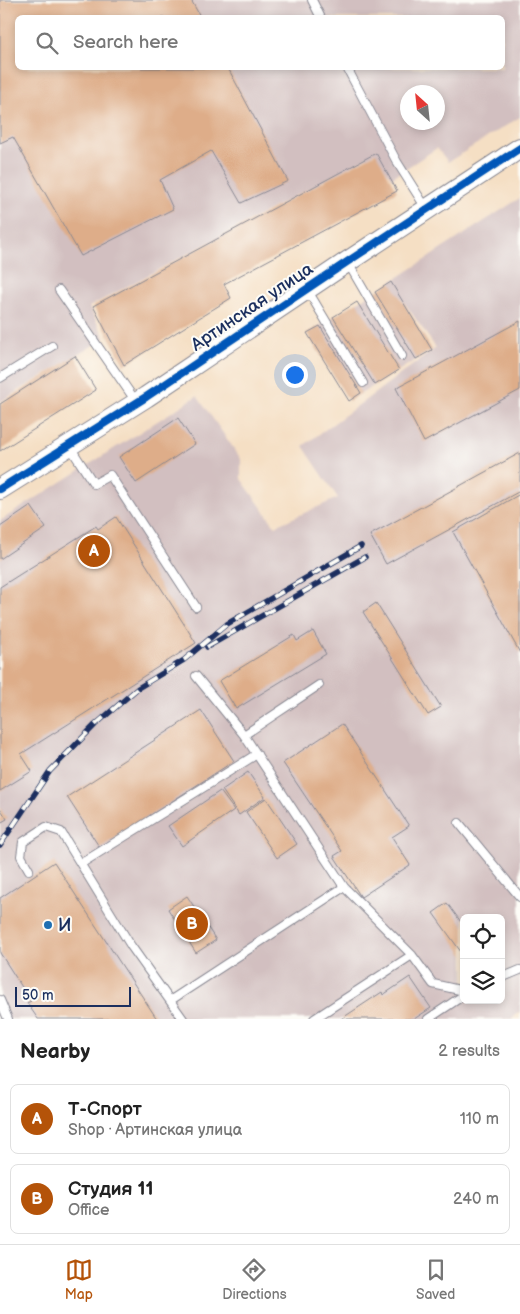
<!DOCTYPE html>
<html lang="en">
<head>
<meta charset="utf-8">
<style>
  :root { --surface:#fff; --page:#f2f2f2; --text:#222; --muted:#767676; --line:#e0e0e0; --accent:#b45309 }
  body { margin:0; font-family:"Balsamiq Sans",sans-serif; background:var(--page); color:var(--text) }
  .controls { position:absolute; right:15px; bottom:15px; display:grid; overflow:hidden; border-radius:8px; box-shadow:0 2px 8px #0003 }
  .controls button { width:45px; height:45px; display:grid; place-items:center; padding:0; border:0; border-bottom:1px solid var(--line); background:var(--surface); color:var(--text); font:25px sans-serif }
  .compass { position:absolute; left:400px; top:85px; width:45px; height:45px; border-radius:50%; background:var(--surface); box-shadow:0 2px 8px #0003; rotate:333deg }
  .scale { position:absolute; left:15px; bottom:12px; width:116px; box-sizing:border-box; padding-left:5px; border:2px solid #1b2f5e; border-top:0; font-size:14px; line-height:18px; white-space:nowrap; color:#1b2f5e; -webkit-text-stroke:4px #fdfcf7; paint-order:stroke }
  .you { position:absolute; left:294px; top:374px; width:18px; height:18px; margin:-12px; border:4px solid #fff; border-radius:50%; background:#1a73e8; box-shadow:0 0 0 8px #1a73e833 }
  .badge { display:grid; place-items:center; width:32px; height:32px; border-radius:50%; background:var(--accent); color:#fff; font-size:16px; font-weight:700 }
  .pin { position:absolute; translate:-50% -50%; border:2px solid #fff; box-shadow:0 1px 5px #0006 }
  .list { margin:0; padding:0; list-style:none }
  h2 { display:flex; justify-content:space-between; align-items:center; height:65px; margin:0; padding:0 20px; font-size:21px }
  h2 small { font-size:16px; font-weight:400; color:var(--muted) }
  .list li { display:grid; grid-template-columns:32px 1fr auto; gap:15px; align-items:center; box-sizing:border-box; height:70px; margin:0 10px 10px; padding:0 10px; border:1px solid var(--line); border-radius:8px }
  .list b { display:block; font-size:19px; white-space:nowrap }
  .list p { margin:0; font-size:16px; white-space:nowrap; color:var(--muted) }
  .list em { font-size:16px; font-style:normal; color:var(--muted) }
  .icon { flex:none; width:28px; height:28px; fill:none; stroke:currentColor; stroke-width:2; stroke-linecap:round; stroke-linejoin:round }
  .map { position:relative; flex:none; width:520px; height:1019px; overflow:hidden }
  .search { position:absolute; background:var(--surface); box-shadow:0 2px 8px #0003; left:15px; right:15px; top:15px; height:55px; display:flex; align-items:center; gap:12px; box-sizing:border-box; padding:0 18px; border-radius:8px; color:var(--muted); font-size:19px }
  .sheet { height:225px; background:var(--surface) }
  nav { display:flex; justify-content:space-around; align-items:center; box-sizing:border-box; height:70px; border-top:1px solid var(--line); background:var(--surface); font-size:14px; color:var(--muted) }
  nav a { display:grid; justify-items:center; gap:2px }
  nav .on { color:var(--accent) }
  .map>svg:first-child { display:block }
</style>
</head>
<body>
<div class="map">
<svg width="520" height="1019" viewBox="0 0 520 1019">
  <rect width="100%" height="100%" fill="#fdfcf7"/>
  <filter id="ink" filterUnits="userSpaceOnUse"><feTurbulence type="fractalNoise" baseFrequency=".02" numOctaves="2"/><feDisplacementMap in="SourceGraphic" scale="10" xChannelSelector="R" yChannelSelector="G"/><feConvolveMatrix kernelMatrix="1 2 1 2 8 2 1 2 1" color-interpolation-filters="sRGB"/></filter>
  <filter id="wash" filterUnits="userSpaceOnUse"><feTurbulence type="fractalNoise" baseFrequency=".0096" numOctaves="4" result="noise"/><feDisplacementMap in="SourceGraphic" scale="20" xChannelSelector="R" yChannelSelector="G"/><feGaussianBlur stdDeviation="1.12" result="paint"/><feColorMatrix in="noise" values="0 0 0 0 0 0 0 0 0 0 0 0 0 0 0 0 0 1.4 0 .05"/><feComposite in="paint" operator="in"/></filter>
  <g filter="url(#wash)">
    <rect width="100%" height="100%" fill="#f5dfc4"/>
    <!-- industrial -->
    <path fill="#d2bfc0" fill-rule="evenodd" d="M0,0H520V117L448,162L437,148L391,178L375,153L89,307L105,338L0,402ZM18,18H502V68H18ZM408,92H438V122H408Z
      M520,198V1012L511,1019H0V521L197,396L241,459V479L275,526L338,498L303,446L436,348L399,295L432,350L349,401L307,333L391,282ZM464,918H501V1000H464Z"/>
    <g id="blocks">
      <!-- building -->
      <path fill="#dead89" d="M0,0H191L201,18H18V68H228L288,181L241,203L211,151L160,180L173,209L81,256L13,137L0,143Z
        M376,153L397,191L224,284L231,298L124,365L93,306Z
        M391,282L432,350L416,359L375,292Z
        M357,302L399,370L375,385L333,317Z
        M520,321V390L424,442L396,388Z
        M320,326L361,393L349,401L307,333Z
        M75,356L96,390L0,451V404Z
        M178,418L195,444L136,483L119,457Z
        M520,453V491L386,564L370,535Z
        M520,494V653L453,532Z
        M31,506L46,528L0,559V527Z
        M116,517L196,643L21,754L32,771L0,791V587L96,526L98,529Z
        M376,603L441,707L428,715L363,612Z
        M313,631L326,654L236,709L219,681L294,635L297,641Z
        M201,710L234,761L100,848L67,797Z
        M342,724L409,826L392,837L410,865L361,897L334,856L342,851L283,763Z
        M248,772L265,797L239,815L222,790Z
        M220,791L234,810L182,846L168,826Z
        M266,798L297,844L277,858L246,812Z
        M0,808L7,819L0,823Z
        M54,862L157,1019H38L27,1003L31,1001L0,953V898Z
        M187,896L216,940L196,953L168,909Z
        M447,903L464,926V956L433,913Z
        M410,977L431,1008L414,1019H341L382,992L383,995Z"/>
    </g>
  </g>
  <g filter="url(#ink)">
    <use href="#blocks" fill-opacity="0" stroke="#888791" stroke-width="1"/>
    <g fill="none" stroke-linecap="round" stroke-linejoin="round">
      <!-- service casing -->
      <g stroke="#888791" stroke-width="10">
        <path id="service" d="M312,0L321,18
          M347,68L397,162L426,208
          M348,263L402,356
          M59,290L137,403
          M308,291L363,383
          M0,378L52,346
          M70,447L94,484L110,475L196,607
          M196,676L244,735L344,887L412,955L433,984L464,991
          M244,735L319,685
          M459,823L520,897
          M82,863L257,754
          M29,870L21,856L23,842L46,827L61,832L131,946L183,1019
          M501,978L520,970
          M0,1000L8,1019
          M171,1000L344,887
          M314,1019L412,955
          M428,1019L464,995"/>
      </g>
      <!-- tertiary casing -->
      <g stroke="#888791" stroke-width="22">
        <path id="tertiary" d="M0,489L146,397L347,262L520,148"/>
      </g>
      <!-- service -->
      <use href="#service" stroke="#fff" stroke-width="8"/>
      <!-- tertiary -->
      <use href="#tertiary" stroke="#fff" stroke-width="20"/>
      <!-- rail casing -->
      <g stroke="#1b2f5e" stroke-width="5.5">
        <path id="rail" d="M207,647L365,557
          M0,845L50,771L95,725L138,688L184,660L227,624L361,546"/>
      </g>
      <!-- rail -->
      <use href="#rail" stroke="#fdfcf7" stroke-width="4" stroke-dasharray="11" stroke-linecap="butt"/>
      <!-- cycleway casing -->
      <g stroke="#fdfcf7" stroke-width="11">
        <path id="cycleway" d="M0,489L146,397L347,262L520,148"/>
      </g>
      <!-- cycleway -->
      <use href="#cycleway" stroke="#0057b8" stroke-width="8"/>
    </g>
  </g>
  <!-- markers -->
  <circle fill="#1f6fb2" stroke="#fdfcf7" stroke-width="2" cx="48" cy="925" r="5"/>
  <g text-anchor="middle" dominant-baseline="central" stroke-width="4" stroke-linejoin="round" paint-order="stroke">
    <!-- street labels -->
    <g font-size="18" fill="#1b2f5e" stroke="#fdfcf7">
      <text transform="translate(252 307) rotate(-34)">Артинская улица</text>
    </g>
    <!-- poi labels -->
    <g font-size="18" font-weight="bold" fill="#1b2f5e" stroke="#fdfcf7" text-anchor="start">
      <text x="58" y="925">И</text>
    </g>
  </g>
</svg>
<div class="controls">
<button><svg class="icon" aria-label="locate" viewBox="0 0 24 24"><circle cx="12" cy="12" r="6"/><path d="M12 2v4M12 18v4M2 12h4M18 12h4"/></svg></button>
<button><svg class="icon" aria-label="layers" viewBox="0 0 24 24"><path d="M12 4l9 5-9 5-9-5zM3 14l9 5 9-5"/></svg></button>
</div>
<svg class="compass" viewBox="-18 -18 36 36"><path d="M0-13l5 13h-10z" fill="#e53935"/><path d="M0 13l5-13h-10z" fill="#767676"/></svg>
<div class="scale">50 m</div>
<div class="you"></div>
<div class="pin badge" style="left:94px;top:551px">A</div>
<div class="pin badge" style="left:192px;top:924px">B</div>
<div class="search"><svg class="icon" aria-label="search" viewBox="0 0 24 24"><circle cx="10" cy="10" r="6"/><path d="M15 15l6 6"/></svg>Search here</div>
</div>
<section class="sheet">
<h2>Nearby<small>2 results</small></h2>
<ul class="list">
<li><span class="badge">A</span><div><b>Т-Спорт</b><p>Shop · Артинская улица</p></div><em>110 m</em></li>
<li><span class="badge">B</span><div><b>Студия 11</b><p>Office</p></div><em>240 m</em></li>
</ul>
</section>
<nav>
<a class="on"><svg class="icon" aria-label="map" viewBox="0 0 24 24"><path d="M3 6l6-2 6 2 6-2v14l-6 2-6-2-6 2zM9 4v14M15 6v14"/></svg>Map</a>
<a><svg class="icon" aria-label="directions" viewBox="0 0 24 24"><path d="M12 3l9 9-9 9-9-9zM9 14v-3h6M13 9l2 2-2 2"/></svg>Directions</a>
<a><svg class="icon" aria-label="saved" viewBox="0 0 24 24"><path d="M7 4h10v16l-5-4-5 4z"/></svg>Saved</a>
</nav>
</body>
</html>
